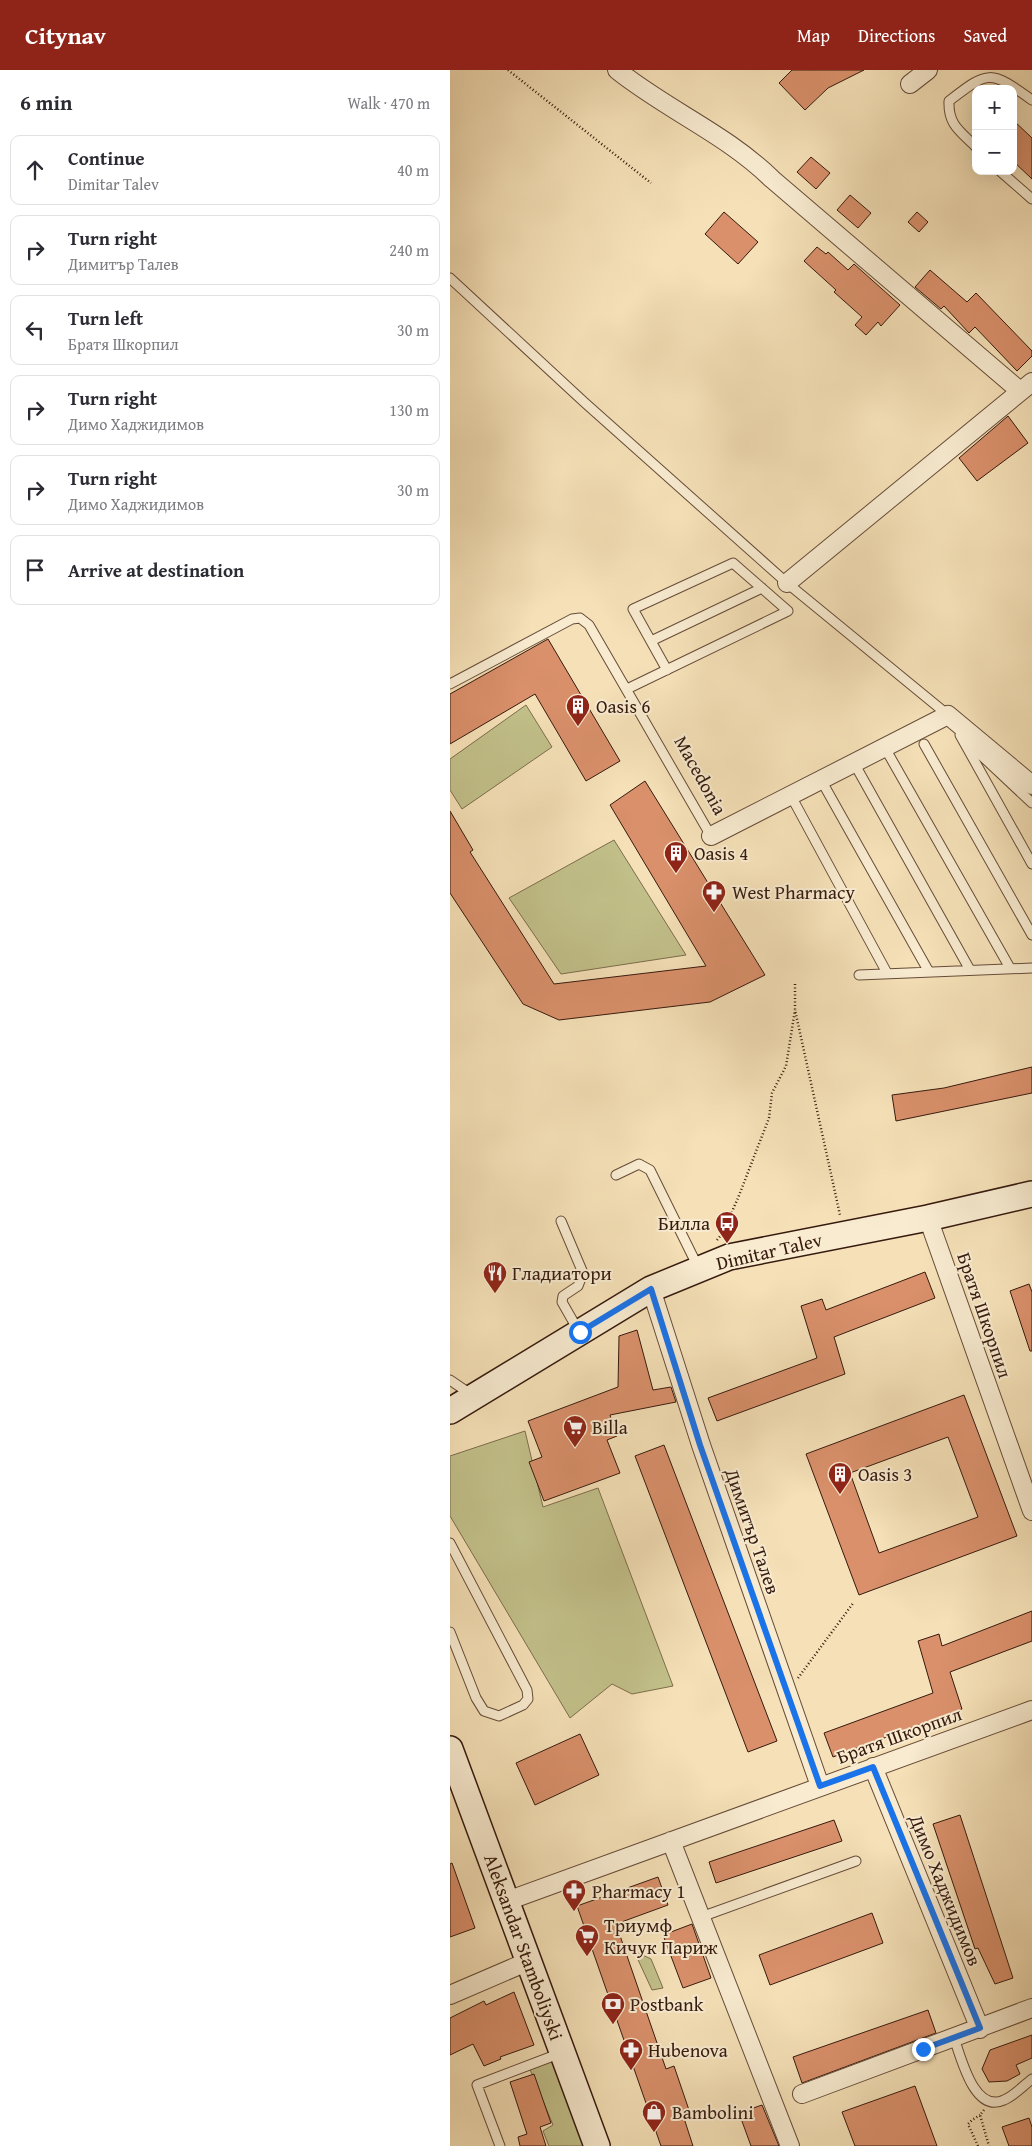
<!DOCTYPE html>
<html lang="en">
<head>
<meta charset="utf-8">
<style>
  :root { --surface:#fff; --page:#f7f7f7; --text:#2b2b33; --muted:#7c7c81; --line:#e1e1e2; --accent:#8f2418 }
  body { margin:0; font-family:"Gentium Book Plus",serif; background:var(--page); color:var(--text) }
  .controls { position:absolute; right:15px; top:15px; display:grid; overflow:hidden; border-radius:10px; box-shadow:0 5px 20px #0002 }
  .controls button { width:45px; height:45px; display:grid; place-items:center; padding:0; border:0; border-bottom:1px solid var(--line); background:var(--surface); color:var(--text); font:25px sans-serif }
  .stop { position:absolute; width:15px; height:15px; margin:-11px; border:4px solid #1a73e8; border-radius:50%; background:#fff }
  .stop.end { background:#1a73e8; border-color:#fff; box-shadow:0 1px 5px #0008 }
  .list { margin:0; padding:0; list-style:none }
  h2 { display:flex; justify-content:space-between; align-items:center; height:65px; margin:0; padding:0 20px; font-size:21px }
  h2 small { font-size:16px; font-weight:400; color:var(--muted) }
  .list li { display:grid; grid-template-columns:32px 1fr auto; gap:15px; align-items:center; box-sizing:border-box; height:70px; margin:0 10px 10px; padding:0 10px; border:1px solid var(--line); border-radius:10px }
  .list b { display:block; font-size:19px; white-space:nowrap }
  .list p { margin:0; font-size:16px; white-space:nowrap; color:var(--muted) }
  .list em { font-size:16px; font-style:normal; color:var(--muted) }
  .icon { flex:none; width:28px; height:28px; fill:none; stroke:currentColor; stroke-width:2; stroke-linecap:round; stroke-linejoin:round }
  .map { position:relative; flex:none; width:582px; height:2076px; overflow:hidden }
  header { display:flex; align-items:center; gap:30px; box-sizing:border-box; height:70px; padding:0 25px; background:var(--accent); color:#fff }
  header strong { font-size:24px }
  nav { display:flex; gap:28px; margin-inline-start:auto; font-size:18px }
  main { display:flex }
  aside { flex:1; background:var(--surface) }
  .map>svg:first-child { display:block }
</style>
</head>
<body>
<header>
<strong>Citynav</strong>
<nav><a>Map</a><a>Directions</a><a>Saved</a></nav>
</header>
<main>
<aside>
<h2>6 min<small>Walk · 470 m</small></h2>
<ul class="list">
<li><svg class="icon" aria-label="ahead" viewBox="0 0 24 24"><path d="M12 20V5M6 11l6-6 6 6"/></svg><div><b>Continue</b><p>Dimitar Talev</p></div><em>40 m</em></li>
<li><svg class="icon" aria-label="right" viewBox="0 0 24 24"><path d="M7 20v-9h11M14 6l5 5-5 5"/></svg><div><b>Turn right</b><p>Димитър Талев</p></div><em>240 m</em></li>
<li><svg class="icon" aria-label="left" viewBox="0 0 24 24"><path d="M17 20v-9H6M10 6l-5 5 5 5"/></svg><div><b>Turn left</b><p>Братя Шкорпил</p></div><em>30 m</em></li>
<li><svg class="icon" aria-label="right" viewBox="0 0 24 24"><path d="M7 20v-9h11M14 6l5 5-5 5"/></svg><div><b>Turn right</b><p>Димо Хаджидимов</p></div><em>130 m</em></li>
<li><svg class="icon" aria-label="right" viewBox="0 0 24 24"><path d="M7 20v-9h11M14 6l5 5-5 5"/></svg><div><b>Turn right</b><p>Димо Хаджидимов</p></div><em>30 m</em></li>
<li><svg class="icon" aria-label="arrive" viewBox="0 0 24 24"><path d="M6 21V4h12l-3 4 3 4H6"/></svg><div><b>Arrive at destination</b></div></li>
</ul>
</aside>
<div class="map">
<svg width="582" height="2076" viewBox="0 0 582 2076">
  <rect width="100%" height="100%" fill="#f5e0b7"/>
  <filter id="stains"><feTurbulence type="fractalNoise" baseFrequency=".004" numOctaves="4"/><feColorMatrix values="0 0 0 0 .2 0 0 0 0 .09 0 0 0 0 .02 0 0 0 .5 -.17"/></filter>
  <radialGradient id="worn" r=".72"><stop offset=".6" stop-color="#630" stop-opacity="0"/><stop offset="1" stop-color="#630" stop-opacity=".3"/></radialGradient>
  <!-- green -->
  <path fill="#c2c08a" stroke="#7c6d4c" d="M76,635L102,677L12,739L0,720V689Z
    M164,770L236,885L111,904L59,828Z
    M75,1361L93,1437L148,1418L223,1616L182,1624L162,1614L120,1648L0,1446V1386Z
    M184,1881L201,1889L213,1918L202,1920Z
    M108,1985L141,2076H99L93,2061L103,2055L79,1997Z"/>
  <!-- building -->
  <path fill="#d9906b" stroke="#361a0e" fill-rule="evenodd" d="M342,0H414L378,18L355,40L329,13Z
    M563,50L582,68V109L563,91Z
    M361,87L380,103L366,119L347,102Z
    M400,125L421,143L408,158L387,140Z
    M274,142L308,172L288,194L255,164Z
    M467,142L478,152L469,162L458,152Z
    M367,177L376,184L378,182L398,200L404,194L450,235L431,256L428,252L416,265L405,255L412,247L384,222L386,220L354,191Z
    M480,200L517,232L526,223L582,281V286L567,301L525,257L519,263L494,236L491,239L465,217Z
    M558,346L578,373L527,411L509,388Z
    M98,569L170,691L136,711L85,624L0,674V624Z
    M195,711L315,905L260,932L109,950L73,934L0,823V741L23,780L20,782L104,914L256,896L160,735Z
    M582,997V1023L446,1051L442,1025L494,1018Z
    M475,1202L485,1228L384,1267L395,1304L267,1351L258,1328L367,1288L351,1236L372,1229L376,1240Z
    M579,1214L582,1222V1281H580L560,1221Z
    M187,1260L203,1320L221,1317L226,1332L160,1345L167,1366L157,1370L170,1403L94,1431L79,1392L92,1387L78,1351L168,1317L169,1266Z
    M514,1325L567,1466L409,1525L356,1384ZM498,1367L528,1447L429,1483L400,1403Z
    M214,1375L327,1671L298,1682L185,1386Z
    M582,1541V1571L500,1602L512,1639L383,1687L374,1663L483,1623L468,1571L489,1564L492,1576Z
    M130,1664L149,1705L85,1735L66,1693Z
    M510,1745L563,1908L545,1914L528,1878L525,1879L483,1754Z
    M384,1750L392,1771L266,1813L259,1792Z
    M2,1793L25,1858L0,1867V1794Z
    M208,1807L218,1835L166,1854L216,1999L224,1996L239,2040L232,2042L243,2076H211L127,1836Z
    M422,1843L433,1873L320,1915L309,1885Z
    M242,1854L261,1908L233,1918L213,1865Z
    M64,1922L84,1975L50,1987L51,1989L34,1996L23,1974L0,1985V1948L34,1931L36,1935Z
    M478,1940L486,1963L352,2013L343,1987Z
    M582,1965V1988L566,1995L570,2004L557,2011L539,2012L532,1999L540,1980Z
    M84,2004L101,2053L90,2057L96,2076H70L68,2067L77,2064L60,2012Z
    M465,2016L487,2076H405L392,2042Z
    M312,2035L329,2076H301L289,2043Z
    M579,2048L582,2057V2076H559L552,2057Z"/>
  <g fill="none" stroke-linecap="round" stroke-linejoin="round">
    <!-- lane casing -->
    <g stroke="#664c38" stroke-width="11">
      <path id="lane" d="M526,77C510,61 498,55 499,31C539,0 540,0 582,30
        M550,101L582,129
        M0,208L134,332L337,513L498,645
        M201,571L312,518
        M0,614L122,549L130,548L139,555L261,766
        M177,619L338,541L283,493L183,539L217,600
        M510,665L582,794
        M517,672L582,733
        M474,674L582,865
        M435,678L560,898
        M404,693L520,900
        M371,710L479,902
        M341,726L437,903
        M409,905L582,898
        M166,1105L189,1094L200,1100L248,1197
        M111,1151L133,1203L128,1216L113,1226L112,1232L128,1260
        M0,1310L22,1325
        M0,1473L77,1620L78,1629L73,1635L49,1646L34,1641L26,1628L0,1562
        M251,1847L406,1791
        M504,1968C511,1987 524,2044 554,2030C564,2026 573,2016 582,2009
        M50,2076L27,2015L111,1983"/>
    </g>
    <!-- street casing -->
    <g stroke="#664c38" stroke-width="20">
      <path id="street" d="M167,0C217,40 276,64 322,109L570,321
        M460,14L478,0
        M337,513L582,312
        M261,766L498,645L582,715
        M478,1148L582,1441
        M201,1219L251,1375L370,1716
        M423,1697L530,1959
        M221,1771L340,2076
        M57,1831L582,1640
        M0,1925L79,1891
        M352,2024L582,1938"/>
    </g>
    <!-- secondary casing -->
    <g stroke="#361a0e" stroke-width="28">
      <path id="secondary" d="M0,1341L201,1219L279,1187L478,1148L582,1124
        M0,1679L147,2076"/>
    </g>
    <!-- path -->
    <path stroke="#361a0e" stroke-width="2.5" stroke-dasharray="1 2.5" stroke-linecap="butt" d="M58,0L201,113
      M345,914V940L390,1145
      M267,1170L272,1164L288,1128L319,1048L322,1023L336,996L345,940
      M348,1608L404,1532
      M534,2040L530,2045L539,2076
      M528,2076L518,2054L522,2050L530,2045"/>
    <!-- lane -->
    <use href="#lane" stroke="#f8ebd0" stroke-width="9"/>
    <!-- street -->
    <use href="#street" stroke="#f8ebd0" stroke-width="18"/>
    <!-- secondary -->
    <use href="#secondary" stroke="#f8ebd0" stroke-width="25"/>
  </g>
  <g fill="none" stroke-linecap="round" stroke-linejoin="round">
    <!-- route -->
    <path stroke="#1a73e8" stroke-width="6" d="M130,1262L201,1219L250,1375L370,1716L423,1697L530,1958L473,1979"/>
  </g>
  <!-- icons -->
  <defs>
    <g id="building-pin" transform="scale(1.25)"><path d="M0 17L-7.5 6A9.5 9.5 0 1 1 7.5 6Z" fill="#8f2418" stroke="#f8ebd0"/><path d="M-4-6H4V6H1V3H-1V6H-4ZM-2.5-4.3h1.7v1.8h-1.7ZM.8-4.3h1.7v1.8H.8ZM-2.5-1h1.7V.8h-1.7ZM.8-1h1.7V.8H.8Z" fill="#fff"/></g>
    <g id="pharmacy-pin" transform="scale(1.25)"><path d="M0 17L-7.5 6A9.5 9.5 0 1 1 7.5 6Z" fill="#8f2418" stroke="#f8ebd0"/><path d="M-2-6h4v4h4v4h-4v4h-4v-4h-4v-4h4Z" fill="#fff"/></g>
    <g id="bus-pin" transform="scale(1.25)"><path d="M0 17L-7.5 6A9.5 9.5 0 1 1 7.5 6Z" fill="#8f2418" stroke="#f8ebd0"/><path d="M-5-6H5V4H4V6H2V4H-2V6H-4V4H-5ZM-3.5-4V0h7V-4ZM-3.5 1.2v1.5H-2V1.2ZM2 1.2v1.5H3.5V1.2Z" fill="#fff"/></g>
    <g id="restaurant-pin" transform="scale(1.25)"><path d="M0 17L-7.5 6A9.5 9.5 0 1 1 7.5 6Z" fill="#8f2418" stroke="#f8ebd0"/><path d="M-5-6h1v4h1v-4h1v4h1v-4h1v5L-1.5 .5V6h-2V.5L-5-1ZM5-6V6H3V1.5H1.5Q1.5-4 5-6Z" fill="#fff"/></g>
    <g id="supermarket-pin" transform="scale(1.25)"><path d="M0 17L-7.5 6A9.5 9.5 0 1 1 7.5 6Z" fill="#8f2418" stroke="#f8ebd0"/><path d="M-6-5.5h2.5l.6 2H6L4.5 2H-2.5L-4.4-4H-6ZM-1.5 3.2a1.3 1.3 0 1 0 .1 0ZM3 3.2a1.3 1.3 0 1 0 .1 0Z" fill="#fff"/></g>
    <g id="bank-pin" transform="scale(1.25)"><path d="M0 17L-7.5 6A9.5 9.5 0 1 1 7.5 6Z" fill="#8f2418" stroke="#f8ebd0"/><path d="M-6-4H6V4H-6ZM0-2.3a2.3 2.3 0 1 0 0 4.6a2.3 2.3 0 1 0 0-4.6Z" fill="#fff"/></g>
    <g id="shop-pin" transform="scale(1.25)"><path d="M0 17L-7.5 6A9.5 9.5 0 1 1 7.5 6Z" fill="#8f2418" stroke="#f8ebd0"/><path d="M-5-2.5h2.3a2.7 3.5 0 0 1 5.4 0H5L5.5 6h-11ZM-1.5-2.5h3a1.5 2.3 0 0 0-3 0Z" fill="#fff"/></g>
  </defs>
  <g fill-rule="evenodd">
    <use href="#building-pin" x="128" y="636"/>
    <use href="#building-pin" x="226" y="783"/>
    <use href="#pharmacy-pin" x="264" y="822"/>
    <use href="#bus-pin" x="277" y="1153"/>
    <use href="#restaurant-pin" x="45" y="1203"/>
    <use href="#supermarket-pin" x="125" y="1357"/>
    <use href="#building-pin" x="390" y="1404"/>
    <use href="#pharmacy-pin" x="124" y="1821"/>
    <use href="#supermarket-pin" x="137" y="1866"/>
    <use href="#bank-pin" x="163" y="1934"/>
    <use href="#pharmacy-pin" x="181" y="1980"/>
    <use href="#shop-pin" x="204" y="2042"/>
  </g>
  <g text-anchor="middle" dominant-baseline="central" stroke-width="4" stroke-linejoin="round" paint-order="stroke">
    <!-- poi labels -->
    <g font-size="19" fill="#361a0e" stroke="#f8ebd0" text-anchor="start">
      <text x="146" y="636">Oasis 6</text>
      <text x="244" y="783">Oasis 4</text>
      <text x="282" y="822">West Pharmacy</text>
      <text x="260" y="1153" text-anchor="end">Билла</text>
      <text x="62" y="1203">Гладиатори</text>
      <text x="142" y="1357">Billa</text>
      <text x="408" y="1404">Oasis 3</text>
      <text x="142" y="1821">Pharmacy 1</text>
      <text x="154" y="1855">Триумф<tspan x="154" dy="22">Кичук Париж</tspan></text>
      <text x="180" y="1934">Postbank</text>
      <text x="198" y="1980">Hubenova</text>
      <text x="222" y="2042">Bambolini</text>
    </g>
    <!-- street labels -->
    <g font-size="19" fill="#361a0e" stroke="#f8ebd0">
      <text transform="translate(251 705) rotate(61)">Macedonia</text>
      <text transform="translate(319 1181) rotate(-13)">Dimitar Talev</text>
      <text transform="translate(535 1245) rotate(71)">Братя Шкорпил</text>
      <text transform="translate(303 1461) rotate(71)">Димитър Талев</text>
      <text transform="translate(449 1665) rotate(-20)">Братя Шкорпил</text>
      <text transform="translate(496 1820) rotate(68)">Димо Хаджидимов</text>
      <text transform="translate(74 1877) rotate(70)">Aleksandar Stamboliyski</text>
    </g>
  </g>
  <rect width="100%" height="100%" filter="url(#stains)"/>
  <rect width="100%" height="100%" fill="url(#worn)"/>
</svg>
<div class="controls">
<button>+</button>
<button>−</button>
</div>
<div class="stop" style="left:130px;top:1262px"></div>
<div class="stop end" style="left:473px;top:1979px"></div>
</div>
</main>
</body>
</html>
